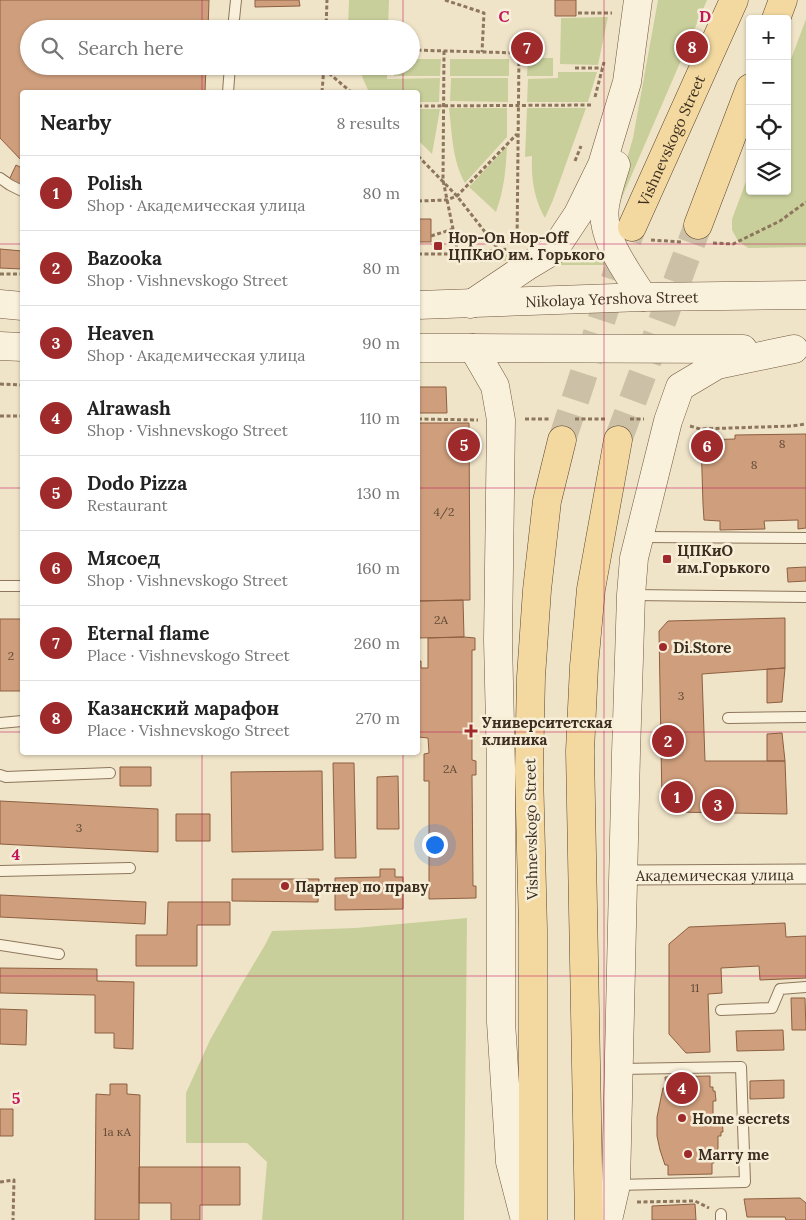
<!DOCTYPE html>
<html lang="en">
<head>
<meta charset="utf-8">
<style>
  :root { --surface:#fff; --page:#f2f2f2; --text:#222; --muted:#767676; --line:#e0e0e0; --accent:#9e2a2b }
  body { margin:0; font-family:Lora,serif; background:var(--page); color:var(--text) }
  .controls { position:absolute; right:15px; top:15px; display:grid; overflow:hidden; border-radius:5px; box-shadow:0 1px 4px #0004 }
  .controls button { width:45px; height:45px; display:grid; place-items:center; padding:0; border:0; border-bottom:1px solid var(--line); background:var(--surface); color:var(--text); font:25px sans-serif }
  .you { position:absolute; left:434px; top:844px; width:18px; height:18px; margin:-12px; border:4px solid #fff; border-radius:50%; background:#1a73e8; box-shadow:0 0 0 8px #1a73e833 }
  .badge { display:grid; place-items:center; width:32px; height:32px; border-radius:50%; background:var(--accent); color:#fff; font-size:16px; font-weight:700 }
  .pin { position:absolute; translate:-50% -50%; border:2px solid #fff; box-shadow:0 1px 5px #0006 }
  .list { margin:0; padding:0; list-style:none }
  h2 { display:flex; justify-content:space-between; align-items:center; height:65px; margin:0; padding:0 20px; font-size:21px }
  h2 small { font-size:16px; font-weight:400; color:var(--muted) }
  .list li { display:grid; grid-template-columns:32px 1fr auto; gap:15px; align-items:center; box-sizing:border-box; height:75px; padding:0 20px; border-top:1px solid var(--line) }
  .list b { display:block; font-size:19px; white-space:nowrap }
  .list p { margin:0; font-size:16px; white-space:nowrap; color:var(--muted) }
  .list em { font-size:16px; font-style:normal; color:var(--muted) }
  .icon { flex:none; width:28px; height:28px; fill:none; stroke:currentColor; stroke-width:2; stroke-linecap:round; stroke-linejoin:round }
  .map { position:relative; flex:none; width:806px; height:1220px; overflow:hidden }
  .search { position:absolute; background:var(--surface); box-shadow:0 1px 4px #0004; left:20px; top:20px; width:400px; height:55px; display:flex; align-items:center; gap:12px; box-sizing:border-box; padding:0 18px; border-radius:28px; color:var(--muted); font-size:19px }
  .panel { position:absolute; background:var(--surface); box-shadow:0 1px 4px #0004; left:20px; top:90px; width:400px; height:665px; border-radius:5px }
  .map>svg:first-child { display:block }
</style>
</head>
<body>
<div class="map">
<svg width="806" height="1220" viewBox="0 0 806 1220">
  <rect width="100%" height="100%" fill="#f0e4c8"/>
  <!-- green -->
  <path fill="#c9cf9b" d="M349,0H389L388,28H348Z
    M658,0H707L611,223L614,203L633,138Z
    M608,17L598,65L560,64L561,18Z
    M806,19V247L748,248L738,241L732,230V219L750,171V191H787V70Z
    M528,58H553V76H527Z
    M411,59H441L440,76H394V66H411Z
    M450,59H509V76H450Z
    M359,66H387V79L440,78L439,102H418V92H369L363,79Z
    M558,72H597L588,102H527L528,79L558,78Z
    M451,78H508V102L450,101Z
    M449,108H507V137L465,183C452,160 452,133 449,108Z
    M527,108H586L553,200L545,218C534,199 531,178 532,156L525,157Z
    M418,109H440L432,154L418,140Z
    M507,146C506,169 504,190 496,212L469,187Z
    M536,252L513,260L480,263L481,255Z
    M557,255L602,256L608,265H543Z
    M467,918L464,1220H262L267,1162L247,1143H186V1093L210,1040L240,987L265,945L272,931L355,928Z"/>
  <!-- building -->
  <path fill="#cf9f7d" stroke="#8d5f41" d="M0,0H209L208,29H29V66H206L205,92H22V161L0,138Z
    M255,0H299L300,6L255,7Z
    M555,0H576V16H555Z
    M16,165L22,168V187L9,180Z
    M418,219H431V242H418Z
    M0,249L22,251V269L0,268Z
    M418,387H446L447,413H418Z
    M418,423H469L470,600L418,601Z
    M806,434V528L798,529V520L764,521L765,529L720,530V521L704,520L703,504L701,440L735,439V435Z
    M806,567V581L788,582L787,568Z
    M463,600L464,637L418,638V601Z
    M785,618V668L702,674L705,761H785L787,814L673,812L662,803L659,631L668,621Z
    M0,619H22V691H0Z
    M464,637L475,638V650H472V760L476,761V775H472L473,886H476V898L429,899V781H424V754L429,753L428,738L418,737V661H421V668H428V638Z
    M785,668L782,702L767,703V669Z
    M782,733L785,761H767V734Z
    M333,763H354L356,858H335Z
    M120,767H151V786H120Z
    M322,771L323,850L232,852L231,772Z
    M398,776L399,829H377V777Z
    M0,801L158,809V852L0,844Z
    M176,814H210V841H176Z
    M380,869H395V877H403V909L335,910V878L380,877Z
    M232,879H319L318,902L232,901Z
    M0,895L146,902L145,924L0,917Z
    M168,902H230V925H197V966H136V935H167Z
    M785,923L786,937L806,936V978L760,980L759,966L721,968L722,993L708,994L710,1052L686,1053L669,1034V944L689,927Z
    M0,968L97,969V981L134,982L133,1049L114,1048V1033H95V995L0,993Z
    M791,998H805L806,1030H792Z
    M0,1009L27,1010L26,1045L0,1044Z
    M783,1030L784,1050L737,1051L736,1031Z
    M710,1076V1087H713V1091H715L716,1101H713V1118H722L723,1132H721V1136H718V1149H717V1151H718V1158H714V1163H712V1174L668,1175V1165H665L660,1150L657,1136V1117L663,1088H666L665,1077Z
    M784,1080V1098L750,1099V1081Z
    M110,1084H127V1094L140,1095L139,1220H95L96,1094L110,1095Z
    M0,1109H13V1136H0Z
    M139,1167H240V1205H200V1220H171V1203H139Z
    M800,1198L806,1203V1220H786L785,1217H747L744,1199Z
    M695,1204L696,1220H652V1206Z"/>
  <g fill="none" stroke-linecap="round" stroke-linejoin="round">
    <!-- primary-tunnel -->
    <path stroke="#ccc0a6" stroke-width="28" stroke-dasharray="28 14" stroke-linecap="butt" d="M562,440L632,227
      M618,440L698,225"/>
    <!-- lane casing -->
    <g stroke="#8d765c" stroke-width="12">
      <path id="lane" d="M233,29L236,0
        M228,92L230,66
        M0,178L10,185L22,191
        M641,537L806,538
        M0,586H22
        M632,595L806,597
        M728,718L806,717
        M0,723L22,721
        M0,775L6,777L110,773
        M0,871L130,868
        M0,945L59,954
        M721,1010L772,1008L780,989L806,987
        M616,1185L745,1182L741,1067L620,1069
        M721,1214V1220"/>
    </g>
    <!-- street casing -->
    <g stroke="#8d765c" stroke-width="21">
      <g id="street">
        <path id="s1" d="M624,874L631,875L806,874"/>
      </g>
    </g>
    <!-- secondary casing -->
    <g stroke="#6f573f" stroke-width="29">
      <g id="secondary">
        <path d="M616,165C612,178 607,192 605,206C600,238 627,271 643,297"/>
        <path d="M0,304L22,306"/>
        <path d="M471,304L529,265L554,250L578,214L602,165L627,82L638,0"/>
        <path id="s2" d="M418,305L643,297L806,295"/>
        <path d="M0,346L22,347"/>
        <path d="M418,348H473L743,349"/>
        <path d="M473,348L495,386L501,420L498,640L501,768V1022L510,1162L525,1220"/>
        <path d="M608,1220L616,1185L626,753L631,595L634,558L668,421L680,387L717,365L794,349"/>
      </g>
    </g>
    <!-- primary casing -->
    <g stroke="#5b4430" stroke-width="29">
      <g id="primary">
        <path d="M776,19L783,0"/>
        <path d="M698,225L750,88"/>
        <path id="s3" d="M632,227L734,0"/>
        <path d="M533,1220V929L529,771L531,677L537,590L547,501L562,440"/>
        <path d="M589,1220L580,751L584,666L591,589L618,440"/>
      </g>
    </g>
    <!-- path -->
    <path stroke="#8d765c" stroke-width="3" stroke-dasharray="4 2.5" stroke-linecap="butt" d="M445,0L484,13L482,52
      M578,13H612
      M326,29L327,0
      M411,50L519,53L517,245
      M444,51L443,180L453,229
      M575,68H602
      M324,69L351,92
      M322,92L324,66
      M595,97L604,62
      M418,106L593,105
      M418,156L457,196L499,250
      M575,161L581,146
      M418,201L447,200L457,196L517,134
      M431,236L453,229L458,254
      M651,240L682,242
      M713,243L733,244L780,221L806,202
      M418,254H458L508,249
      M0,274H22
      M0,384L22,385
      M0,416H22
      M418,419L478,420
      M525,419H551
      M575,419H606
      M630,419H644
      M690,426L700,429L792,426L806,424
      M0,1182L14,1180L13,1220
      M637,1202L695,1201L709,1208"/>
    <!-- lane -->
    <use href="#lane" stroke="#faf1dc" stroke-width="10"/>
    <!-- street -->
    <use href="#street" stroke="#faf1dc" stroke-width="19"/>
    <!-- secondary -->
    <use href="#secondary" stroke="#faf1dc" stroke-width="28"/>
    <!-- primary -->
    <use href="#primary" stroke="#f3d9a0" stroke-width="28"/>
  </g>
  <!-- grid -->
  <path fill="none" stroke="#c2185b" stroke-width="1" stroke-opacity="0.55" d="M202,0V29M403,0V29M604,0V1220M202,66V92M403,66V92M0,244H22M418,244H806M0,488H22M418,488H806M0,732H22M418,732H806M202,752V1220M403,752V1220M0,976H806"/>
  <!-- markers -->
  <g fill="#9e2a2b" stroke="#f7eed8" stroke-width="2">
    <rect x="433" y="241" width="10" height="10" rx="2.5"/>
    <rect x="662" y="554" width="10" height="10" rx="2.5"/>
    <circle cx="663" cy="647" r="5"/>
    <path d="M468.5 723.5h5v5h5v5h-5v5h-5v-5h-5v-5h5z"/>
    <circle cx="285" cy="886" r="5"/>
    <circle cx="682" cy="1118" r="5"/>
    <circle cx="688" cy="1154" r="5"/>
  </g>
  <g text-anchor="middle" dominant-baseline="central" stroke-width="5" stroke-linejoin="round" paint-order="stroke">
    <!-- number labels -->
    <g font-size="12" fill="#624a37">
      <text x="782" y="443">8</text>
      <text x="754" y="464">8</text>
      <text x="444" y="511">4/2</text>
      <text x="441" y="619">2А</text>
      <text x="11" y="655">2</text>
      <text x="681" y="695">3</text>
      <text x="450" y="768">2А</text>
      <text x="79" y="827">3</text>
      <text x="695" y="987">11</text>
      <text x="117" y="1131">1а кА</text>
    </g>
    <!-- street labels -->
    <g font-size="15" fill="#3d2e20" stroke="#f7eed8">
      <text stroke="none"><textPath href="#s3" startOffset="95">Vishnevskogo Street</textPath></text>
      <text stroke="none"><textPath href="#s2" startOffset="194">Nikolaya Yershova Street</textPath></text>
      <text transform="translate(531 829) rotate(-91)">Vishnevskogo Street</text>
      <text stroke="none"><textPath href="#s1" startOffset="91">Академическая улица</textPath></text>
    </g>
    <!-- poi labels -->
    <g font-size="15" font-weight="bold" fill="#3d2e20" stroke="#f7eed8" text-anchor="start">
      <text x="448" y="237">Hop-On Hop-Off<tspan x="448" dy="17">ЦПКиО им. Горького</tspan></text>
      <text x="677" y="550">ЦПКиО<tspan x="677" dy="17">им.Горького</tspan></text>
      <text x="673" y="647">Di.Store</text>
      <text x="482" y="722">Университетская<tspan x="482" dy="17">клиника</tspan></text>
      <text x="295" y="886">Партнер по праву</text>
      <text x="692" y="1118">Home secrets</text>
      <text x="698" y="1154">Marry me</text>
    </g>
  </g>
  <g font-size="16" text-anchor="middle" font-weight="bold" fill="#c2185b" stroke="#f7eed8" stroke-width="5" stroke-linejoin="round" paint-order="stroke">
    <text x="504" y="22">C</text>
    <text x="705" y="22">D</text>
    <text x="16" y="860">4</text>
    <text x="16" y="1104">5</text>
  </g>
</svg>
<div class="controls">
<button>+</button>
<button>−</button>
<button><svg class="icon" aria-label="locate" viewBox="0 0 24 24"><circle cx="12" cy="12" r="6"/><path d="M12 2v4M12 18v4M2 12h4M18 12h4"/></svg></button>
<button><svg class="icon" aria-label="layers" viewBox="0 0 24 24"><path d="M12 4l9 5-9 5-9-5zM3 14l9 5 9-5"/></svg></button>
</div>
<div class="you"></div>
<div class="pin badge" style="left:677px;top:797px">1</div>
<div class="pin badge" style="left:668px;top:741px">2</div>
<div class="pin badge" style="left:718px;top:805px">3</div>
<div class="pin badge" style="left:682px;top:1088px">4</div>
<div class="pin badge" style="left:464px;top:445px">5</div>
<div class="pin badge" style="left:707px;top:446px">6</div>
<div class="pin badge" style="left:527px;top:48px">7</div>
<div class="pin badge" style="left:692px;top:47px">8</div>
<div class="search"><svg class="icon" aria-label="search" viewBox="0 0 24 24"><circle cx="10" cy="10" r="6"/><path d="M15 15l6 6"/></svg>Search here</div>
<section class="panel">
<h2>Nearby<small>8 results</small></h2>
<ul class="list">
<li><span class="badge">1</span><div><b>Polish</b><p>Shop · Академическая улица</p></div><em>80 m</em></li>
<li><span class="badge">2</span><div><b>Bazooka</b><p>Shop · Vishnevskogo Street</p></div><em>80 m</em></li>
<li><span class="badge">3</span><div><b>Heaven</b><p>Shop · Академическая улица</p></div><em>90 m</em></li>
<li><span class="badge">4</span><div><b>Alrawash</b><p>Shop · Vishnevskogo Street</p></div><em>110 m</em></li>
<li><span class="badge">5</span><div><b>Dodo Pizza</b><p>Restaurant</p></div><em>130 m</em></li>
<li><span class="badge">6</span><div><b>Мясоед</b><p>Shop · Vishnevskogo Street</p></div><em>160 m</em></li>
<li><span class="badge">7</span><div><b>Eternal flame</b><p>Place · Vishnevskogo Street</p></div><em>260 m</em></li>
<li><span class="badge">8</span><div><b>Казанский марафон</b><p>Place · Vishnevskogo Street</p></div><em>270 m</em></li>
</ul>
</section>
</div>
</body>
</html>
